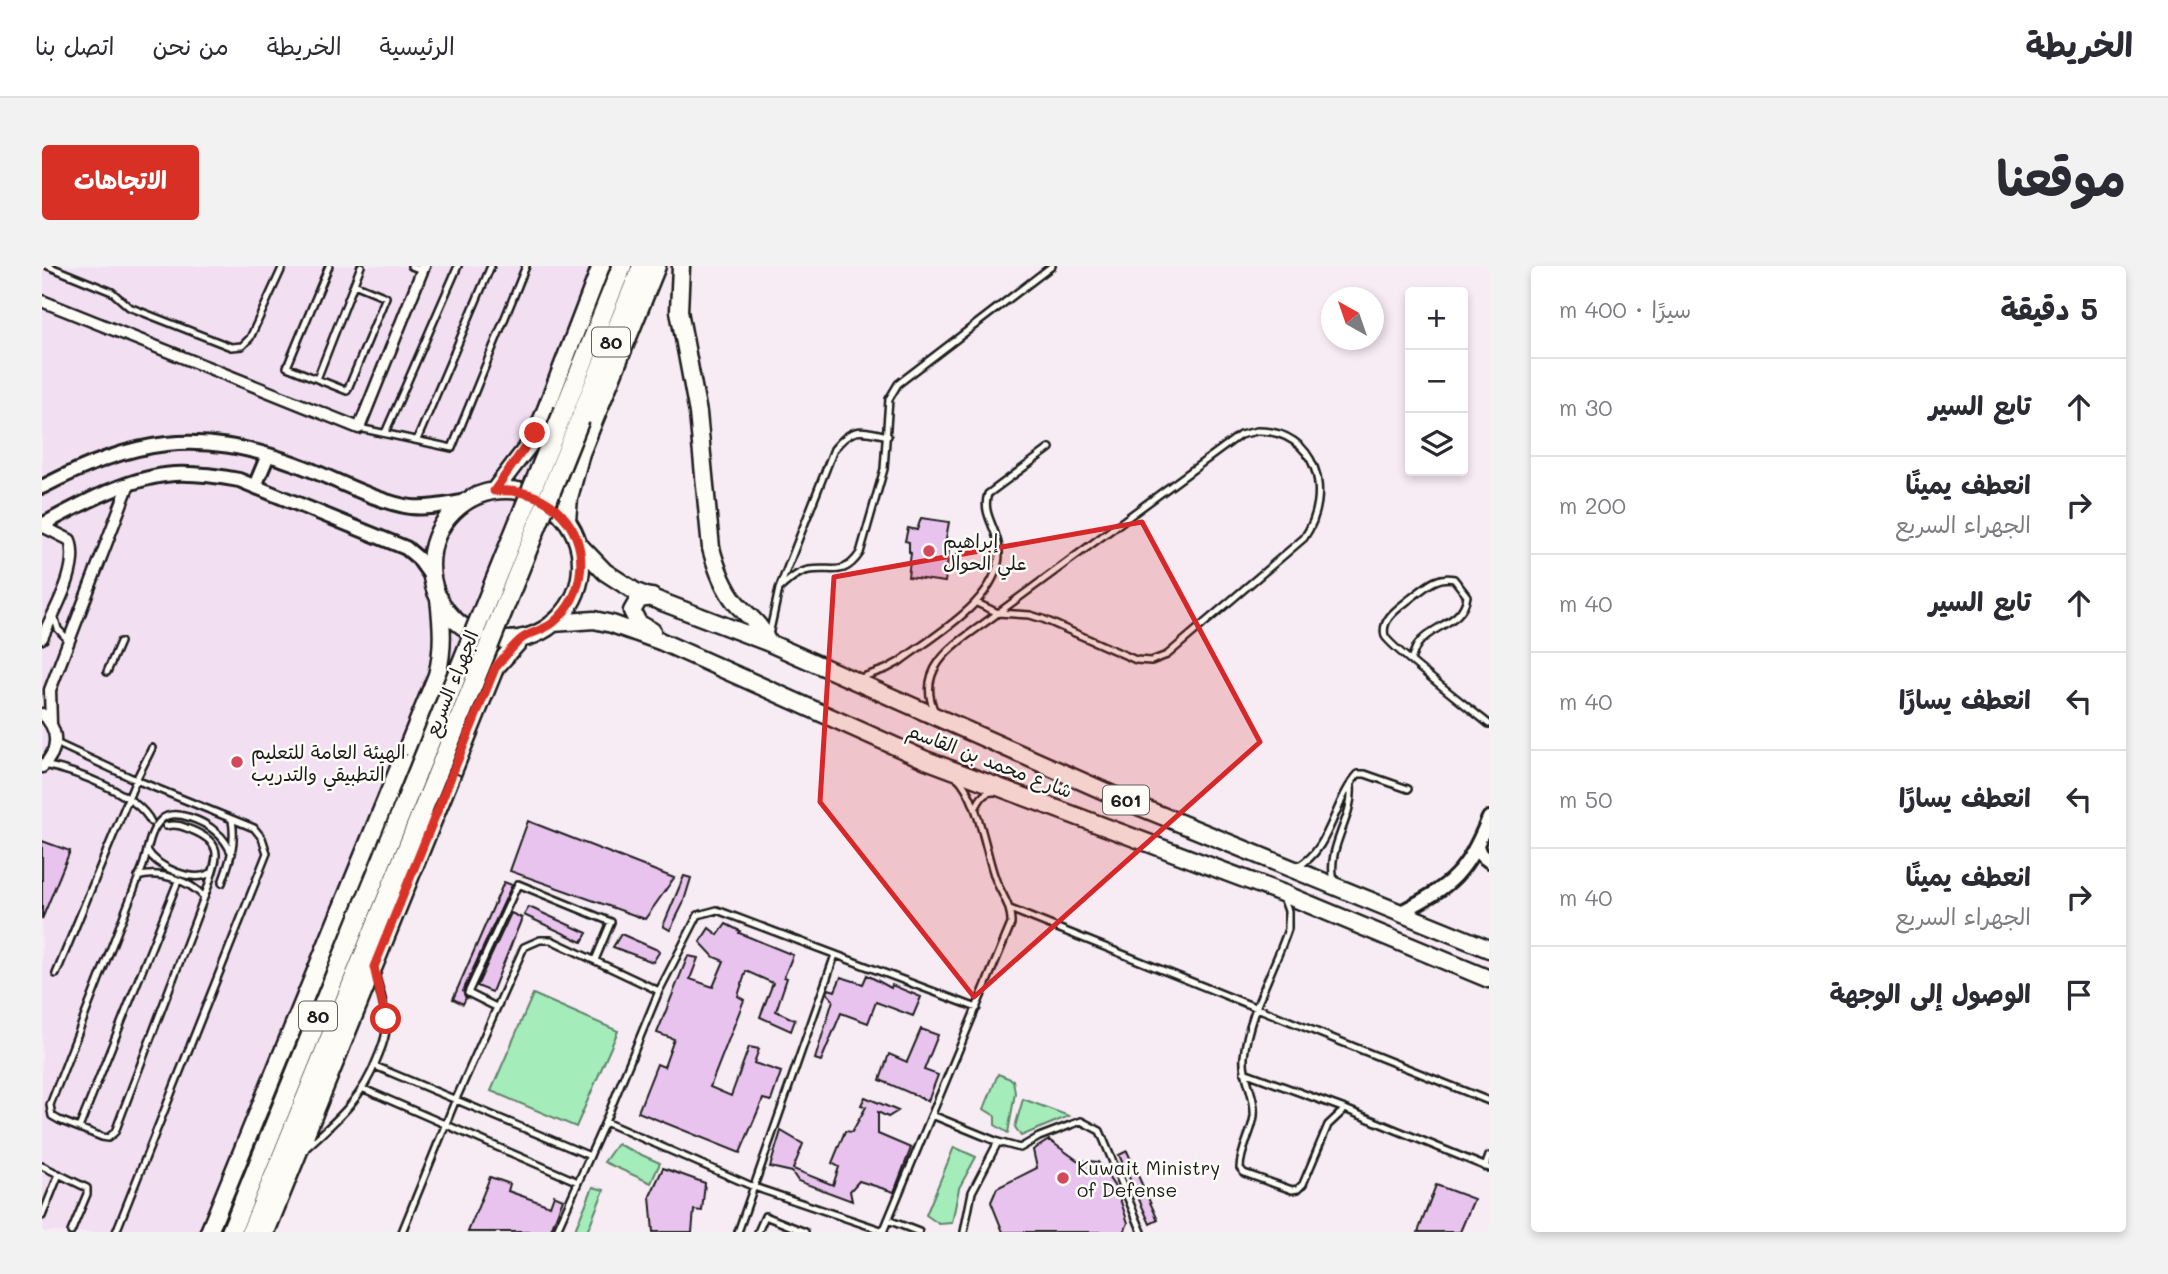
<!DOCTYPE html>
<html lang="ar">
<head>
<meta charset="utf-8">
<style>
  :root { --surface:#fff; --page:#f2f2f3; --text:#2b2b33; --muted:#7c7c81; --line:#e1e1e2; --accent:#d93025 }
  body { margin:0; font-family:Mali,"Playpen Sans Arabic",sans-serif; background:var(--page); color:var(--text); direction:rtl }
  .controls { position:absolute; right:21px; top:21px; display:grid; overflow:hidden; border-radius:7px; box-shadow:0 4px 10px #0003 }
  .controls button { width:63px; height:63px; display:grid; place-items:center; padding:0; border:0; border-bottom:2px solid var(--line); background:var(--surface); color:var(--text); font:35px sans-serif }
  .compass { position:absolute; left:1279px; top:21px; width:63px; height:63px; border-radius:50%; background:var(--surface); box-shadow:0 4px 10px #0003; rotate:320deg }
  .stop { position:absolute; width:21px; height:21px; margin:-16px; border:5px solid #d93025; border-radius:50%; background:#fff }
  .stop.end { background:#d93025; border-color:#fff; box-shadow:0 2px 7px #0008 }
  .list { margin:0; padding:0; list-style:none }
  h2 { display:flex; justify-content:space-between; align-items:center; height:91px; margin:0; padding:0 28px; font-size:30px }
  h2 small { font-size:23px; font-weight:400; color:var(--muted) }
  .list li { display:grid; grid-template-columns:46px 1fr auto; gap:21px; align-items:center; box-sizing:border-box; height:98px; padding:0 28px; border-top:2px solid var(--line) }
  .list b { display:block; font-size:26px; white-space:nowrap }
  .list p { margin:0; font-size:23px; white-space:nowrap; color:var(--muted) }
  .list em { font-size:23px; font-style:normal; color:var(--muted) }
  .icon { flex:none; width:38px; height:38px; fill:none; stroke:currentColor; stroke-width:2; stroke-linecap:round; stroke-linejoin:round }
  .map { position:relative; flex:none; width:1447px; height:966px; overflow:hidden; direction:ltr; border-radius:7px }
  header { display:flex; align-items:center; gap:42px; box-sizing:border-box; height:98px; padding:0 35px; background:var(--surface); border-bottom:2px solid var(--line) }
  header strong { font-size:33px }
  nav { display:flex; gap:38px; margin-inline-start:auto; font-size:24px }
  .intro { display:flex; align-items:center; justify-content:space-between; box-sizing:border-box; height:168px; padding:0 42px }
  h1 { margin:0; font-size:49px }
  .button { padding:18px 32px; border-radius:7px; background:var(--accent); color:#fff; font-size:24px; font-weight:700 }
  main { display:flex; gap:42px; padding:0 42px }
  aside { flex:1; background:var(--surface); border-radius:7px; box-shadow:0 4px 10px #0003 }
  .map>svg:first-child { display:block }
</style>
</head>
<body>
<header>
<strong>الخريطة</strong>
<nav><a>الرئيسية</a><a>الخريطة</a><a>من نحن</a><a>اتصل بنا</a></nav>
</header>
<div class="intro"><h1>موقعنا</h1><a class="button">الاتجاهات</a></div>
<main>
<aside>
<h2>5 دقيقة<small>سيرًا · 400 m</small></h2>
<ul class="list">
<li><svg class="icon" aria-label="ahead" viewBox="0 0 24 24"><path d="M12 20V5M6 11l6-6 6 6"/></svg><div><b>تابع السير</b></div><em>30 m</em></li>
<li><svg class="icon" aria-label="right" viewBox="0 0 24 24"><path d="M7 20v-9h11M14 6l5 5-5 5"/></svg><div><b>انعطف يمينًا</b><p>الجهراء السريع</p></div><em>200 m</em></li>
<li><svg class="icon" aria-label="ahead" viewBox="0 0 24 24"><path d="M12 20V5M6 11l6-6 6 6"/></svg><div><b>تابع السير</b></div><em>40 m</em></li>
<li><svg class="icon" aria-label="left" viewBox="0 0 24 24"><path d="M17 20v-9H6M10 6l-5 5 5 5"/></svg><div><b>انعطف يسارًا</b></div><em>40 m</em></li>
<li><svg class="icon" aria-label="left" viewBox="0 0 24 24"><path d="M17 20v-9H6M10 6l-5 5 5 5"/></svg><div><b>انعطف يسارًا</b></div><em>50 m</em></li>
<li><svg class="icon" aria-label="right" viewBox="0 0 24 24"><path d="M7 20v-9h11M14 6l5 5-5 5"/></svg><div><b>انعطف يمينًا</b><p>الجهراء السريع</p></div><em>40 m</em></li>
<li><svg class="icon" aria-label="arrive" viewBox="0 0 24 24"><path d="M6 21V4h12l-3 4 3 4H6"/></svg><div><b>الوصول إلى الوجهة</b></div></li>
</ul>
</aside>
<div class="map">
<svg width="1447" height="966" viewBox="0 0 1447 966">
  <rect width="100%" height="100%" fill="#f7ebf4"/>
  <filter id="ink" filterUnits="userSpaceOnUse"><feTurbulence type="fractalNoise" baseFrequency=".0143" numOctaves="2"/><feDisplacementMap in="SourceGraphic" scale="14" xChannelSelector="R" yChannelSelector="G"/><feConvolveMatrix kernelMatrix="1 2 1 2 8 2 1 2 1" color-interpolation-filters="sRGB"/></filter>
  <g filter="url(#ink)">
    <!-- built -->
    <path fill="#f2dff2" d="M0,0H594L414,436L200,966H0Z"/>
    <!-- green -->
    <path fill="#a4ecba" stroke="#60846b" stroke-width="2" d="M491,728L576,765L534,861L449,825Z
      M956,808L971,814L973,827L966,867L953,859V850L942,843Z
      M981,833L1027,850L979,870L973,861Z
      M575,878L618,897L609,917L562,896Z
      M912,881L934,891L917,922L910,957L897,958L884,949Z
      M551,921L562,924L545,966H532Z"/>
    <!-- building -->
    <path fill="#e8c3ee" stroke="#1c1c1c" stroke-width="2" d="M879,252L907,256L902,283L907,284L903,316L866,311L869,287L867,286V276L863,275L866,262L875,264Z
      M486,555L632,612L603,653L468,605Z
      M0,575L28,585L0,653Z
      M642,610L649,612L641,638L628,664L621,660Z
      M462,616L470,619L421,725L424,732L421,738L411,733Z
      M487,641L545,667L540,676L482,649Z
      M469,647L480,652L450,726L435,720Z
      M684,658L698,665L697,667L751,689L742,711L745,712L734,745L753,754L749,765L718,751L731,717L704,705L696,730L702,734L668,821L689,830L707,781L717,783L712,797L739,806L729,835L721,833L698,887L596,846L615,798L622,801L632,773L615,767L646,690L656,692L648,713L671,721L682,695L672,691L658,676L667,662L676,669Z
      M579,668L618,685L611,696L571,681Z
      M825,709L849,722L850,719L879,731L871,750L834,736L826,757L799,747L779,795L773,793L791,734L785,727L787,723L793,725L799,711L821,718Z
      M879,763L896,769L882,804L896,809L886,835L838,814L847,788L865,796Z
      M823,831L856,845L846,851L836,846V868L869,882L852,926L817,915L808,925L810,935L756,915L750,906L728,901L739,865L761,878L751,903L791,919L797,901L790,897L803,865L810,866L824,841L819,839Z
      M1007,874L1035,894L1056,896L1075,924L1086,957L1082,966H961L949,936L955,922L995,902L991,884Z
      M1085,885L1116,954L1108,958L1077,889Z
      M621,902L663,917L660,945L652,944L650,966H611L608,930Z
      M448,911L468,918L466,925L508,940L512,929L521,933L508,966H426Z
      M1394,919L1432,933L1418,966H1376Z"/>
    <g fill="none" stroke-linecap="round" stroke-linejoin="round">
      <!-- service casing -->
      <g stroke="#1c1c1c" stroke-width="10">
        <path id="service" d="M6,0L70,26L87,41L189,81L200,80L208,72L241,0
          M287,0L245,101L305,125L344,31L312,18
          M369,0L380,4
          M275,113L319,0
          M317,162L410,182L484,0
          M1215,165C1275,164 1292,228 1262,272L1125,389L1109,395L1094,394L1001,353L988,349L956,347L1198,169Z
          M343,167L416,0
          M375,174L449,0
          M737,323C746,315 755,306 767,304C791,300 801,312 818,287L842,203L847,133L856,118L1010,0
          M12,349L16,363L26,374
          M727,369L737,323L792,183C811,160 818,164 846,170
          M1369,394C1371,389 1373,382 1376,378C1391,358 1421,358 1425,330L1412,313C1394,309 1383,322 1369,332C1358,341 1338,353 1343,370C1347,380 1432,446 1447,458
          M65,406L78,376
          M818,412L844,403L857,396C891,370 960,333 957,284C956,263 939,248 946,228L1008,182
          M893,446C870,397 923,373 956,347L935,337
          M14,477L94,514L212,562L220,572L225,587L74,966
          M2,499C32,505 95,527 109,556
          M933,543C938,534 941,525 953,526
          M124,560C135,557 142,561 152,565C184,579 174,593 166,621L73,866L66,872L60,871L17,854L10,850L8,839L101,600C106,585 107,565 119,554C132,541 163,556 174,566C182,572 186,580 190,588
          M105,584C116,602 150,617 169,607
          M1255,601C1289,584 1291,536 1316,508H1323L1366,523
          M96,611C117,604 148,615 162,631
          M1292,615C1284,580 1312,553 1309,520
          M180,617C188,595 194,577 190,554
          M1241,631L1246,645V663C1232,705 1206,747 1202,791C1200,811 1214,829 1212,850C1210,867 1198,884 1198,902L1202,907L1250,924L1256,923L1261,918L1286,859L1303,843
          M968,643L1447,835
          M14,708L94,514L110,482
          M454,741L426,727L476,618L569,656L553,694
          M333,800L548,890
          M1202,806L1303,843L1447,902
          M322,823L536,916
          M890,849L956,876L978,882L997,871L1039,855L1058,865L1100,966
          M563,856L712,921L842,965
          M37,862L136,615
          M264,882C295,854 320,833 335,793C339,783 344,773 344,762C344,743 338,725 333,708
          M0,900L45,922V928L29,966
          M1443,901L1447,890
          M0,950L17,908
          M846,954L877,966
          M360,966L414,833L482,681L498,674H509L617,725
          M514,966L563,856L617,725L656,649L675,644L935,742
          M696,966L793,689
          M716,966L723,950L763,966
          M841,966L969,658C970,640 959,628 953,612C943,584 936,530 914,510
          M922,966L930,926L956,876"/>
      </g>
      <!-- minor casing -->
      <g stroke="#1c1c1c" stroke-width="15">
        <path id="minor" d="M0,35L317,162L382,0
          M0,260L28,274C38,304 12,344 0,372
          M0,448C18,464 17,485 0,501
          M9,458L8,424L87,218"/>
      </g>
      <!-- tertiary casing -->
      <g stroke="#1c1c1c" stroke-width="18">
        <path id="tertiary" d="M213,220L226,189
          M0,221C93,173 154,162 254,198C287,210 336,237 369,241C388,243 407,238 426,235
          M0,259C39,238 87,211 132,208C154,207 176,210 197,214L364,282L376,292L391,313
          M1435,580L1438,588L1447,595
          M1359,646C1411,619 1424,607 1447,552"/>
      </g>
      <!-- primary casing -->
      <g stroke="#1c1c1c" stroke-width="21">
        <path id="primary" d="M639,0L637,45L656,147L669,282C674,301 681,321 694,337C706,351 720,358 725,376
          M389 299a75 75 0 1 1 150 0a75 75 0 1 1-150 0Z
          M452,225L487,179L499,156L559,0
          M525,254L527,232L539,187L615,0
          M537,279L563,306L594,326L725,376L1096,540L1447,683
          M610,331L597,333L590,345L596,357L610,365
          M511,357L552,354L570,358L618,375L884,494L1240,627L1447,713
          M167,966L395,409C402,382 400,359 397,332
          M224,966L453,402L480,372"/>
      </g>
      <!-- motorway casing -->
      <g stroke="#1c1c1c" stroke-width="23">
        <path id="motorway" d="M522,144L580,0
          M538,153L600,0
          M189,966L364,535
          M209,966L381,543"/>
      </g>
      <!-- service -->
      <use href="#service" stroke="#fdfcf7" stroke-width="5"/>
      <!-- minor -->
      <use href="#minor" stroke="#fdfcf7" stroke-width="10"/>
      <!-- tertiary -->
      <use href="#tertiary" stroke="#fdfcf7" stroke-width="12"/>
      <!-- primary -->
      <use href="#primary" stroke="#fdfcf7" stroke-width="16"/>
      <!-- motorway -->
      <use href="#motorway" stroke="#fdfcf7" stroke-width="18"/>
      <!-- motorway-bridge casing -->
      <g stroke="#1c1c1c" stroke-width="23" stroke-linecap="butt">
        <path id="motorway-bridge" d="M364,535L522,144
          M381,543L538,153"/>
      </g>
      <!-- path-bridge -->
      <path stroke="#1c1c1c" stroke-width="2" stroke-dasharray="7 5" stroke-linecap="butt" d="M353,484L365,489
        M413,507L422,511"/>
      <!-- motorway-bridge -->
      <use href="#motorway-bridge" stroke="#fdfcf7" stroke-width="18"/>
    </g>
  </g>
  <g fill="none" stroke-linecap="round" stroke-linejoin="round" filter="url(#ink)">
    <!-- route -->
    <path stroke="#d93025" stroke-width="9" d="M344,753L332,701L453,402C461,393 469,382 478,374C487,366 502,365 512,356C543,329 549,281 520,249C502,229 478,223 452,225L493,167"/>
  </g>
  <!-- marked area -->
  <path fill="#d62828" fill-opacity="0.2" stroke="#d62828" stroke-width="5" stroke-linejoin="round" d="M1100,256L1218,476L932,731L778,536L792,311Z"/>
  <!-- markers -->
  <g fill="#d1495b" stroke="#fdfcf7" stroke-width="2.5">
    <circle cx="887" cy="285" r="7"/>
    <circle cx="195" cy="496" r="7"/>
    <circle cx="1021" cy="912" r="7"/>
  </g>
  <g text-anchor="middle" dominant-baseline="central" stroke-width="5" stroke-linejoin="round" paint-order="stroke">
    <!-- shield labels -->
    <g fill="#fdfcf7" stroke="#605f5e" stroke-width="2">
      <rect x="550" y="61.5" width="38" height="29" rx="5"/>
      <rect x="1061" y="519.5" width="46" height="29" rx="5"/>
      <rect x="257" y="735.5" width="38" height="29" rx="5"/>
    </g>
    <g font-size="18" font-weight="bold" fill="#1c1c1c">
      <text x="569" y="76">80</text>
      <text x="1084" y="534">601</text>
      <text x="276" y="750">80</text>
    </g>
    <!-- poi labels -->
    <g font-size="19" fill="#1c1c1c" stroke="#fdfcf7" text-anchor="start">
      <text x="901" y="274">إبراهيم<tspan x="901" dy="22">علي الحوال</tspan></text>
      <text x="209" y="485">الهيئة العامة للتعليم<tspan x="209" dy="22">التطبيقي والتدريب</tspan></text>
      <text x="1035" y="901">Kuwait Ministry<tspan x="1035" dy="22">of Defense</tspan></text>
    </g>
    <!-- street labels -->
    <g font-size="19" fill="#1c1c1c" stroke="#fdfcf7">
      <text transform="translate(409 417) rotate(-68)">الجهراء السريع</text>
      <text transform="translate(948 494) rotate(21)">شارع محمد بن القاسم</text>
    </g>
  </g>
</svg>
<div class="controls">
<button>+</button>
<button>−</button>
<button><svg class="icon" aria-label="layers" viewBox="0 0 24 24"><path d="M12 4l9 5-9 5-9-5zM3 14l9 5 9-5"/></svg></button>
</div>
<svg class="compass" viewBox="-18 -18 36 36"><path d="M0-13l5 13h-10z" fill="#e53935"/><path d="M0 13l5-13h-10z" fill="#7c7c81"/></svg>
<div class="stop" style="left:344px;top:753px"></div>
<div class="stop end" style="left:493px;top:167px"></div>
</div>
</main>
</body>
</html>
